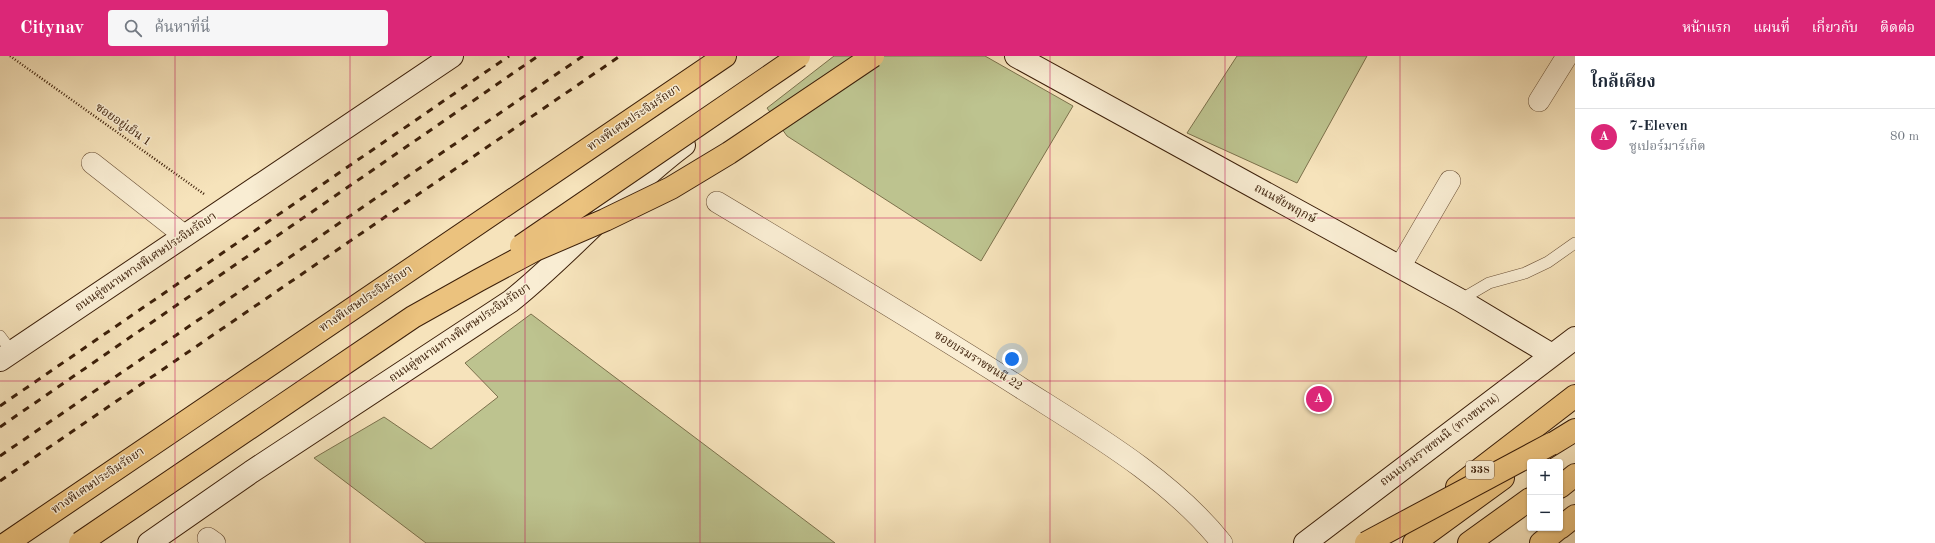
<!DOCTYPE html>
<html lang="th">
<head>
<meta charset="utf-8">
<style>
  :root { --surface:#fff; --page:#f6f6f7; --text:#1f2937; --muted:#747a83; --line:#e0e1e3; --accent:#db2777 }
  body { margin:0; font-family:"Old Standard TT","Noto Serif Thai",serif; background:var(--page); color:var(--text) }
  .controls { position:absolute; right:12px; bottom:12px; display:grid; overflow:hidden; border-radius:4px; box-shadow:0 1px 3px #0004 }
  .controls button { width:36px; height:36px; display:grid; place-items:center; padding:0; border:0; border-bottom:1px solid var(--line); background:var(--surface); color:var(--text); font:20px sans-serif }
  .you { position:absolute; left:1012px; top:303px; width:14px; height:14px; margin:-10px; border:3px solid #fff; border-radius:50%; background:#1a73e8; box-shadow:0 0 0 6px #1a73e833 }
  .badge { display:grid; place-items:center; width:26px; height:26px; border-radius:50%; background:var(--accent); color:#fff; font-size:13px; font-weight:700 }
  .pin { position:absolute; translate:-50% -50%; border:2px solid #fff; box-shadow:0 1px 4px #0006 }
  .list { margin:0; padding:0; list-style:none }
  h2 { display:flex; justify-content:space-between; align-items:center; height:52px; margin:0; padding:0 16px; font-size:17px }
  h2 small { font-size:13px; font-weight:400; color:var(--muted) }
  .list li { display:grid; grid-template-columns:26px 1fr auto; gap:12px; align-items:center; box-sizing:border-box; height:56px; padding:0 16px; border-top:1px solid var(--line) }
  .list b { display:block; font-size:15px; white-space:nowrap }
  .list p { margin:0; font-size:13px; white-space:nowrap; color:var(--muted) }
  .list em { font-size:13px; font-style:normal; color:var(--muted) }
  .icon { flex:none; width:22px; height:22px; fill:none; stroke:currentColor; stroke-width:2; stroke-linecap:round; stroke-linejoin:round }
  .map { position:relative; flex:none; width:1575px; height:487px; overflow:hidden }
  header { display:flex; align-items:center; gap:24px; box-sizing:border-box; height:56px; padding:0 20px; background:var(--accent); color:#fff }
  header strong { font-size:19px }
  nav { display:flex; gap:22px; margin-inline-start:auto; font-size:14px }
  .search { width:280px; height:36px; background:var(--page); display:flex; align-items:center; gap:10px; box-sizing:border-box; padding:0 14px; border-radius:4px; color:var(--muted); font-size:15px }
  main { display:flex }
  aside { flex:1; background:var(--surface) }
  .map>svg:first-child { display:block }
</style>
</head>
<body>
<header>
<strong>Citynav</strong>
<div class="search"><svg class="icon" aria-label="search" viewBox="0 0 24 24"><circle cx="10" cy="10" r="6"/><path d="M15 15l6 6"/></svg>ค้นหาที่นี่</div>
<nav><a>หน้าแรก</a><a>แผนที่</a><a>เกี่ยวกับ</a><a>ติดต่อ</a></nav>
</header>
<main>
<div class="map">
<svg width="1575" height="487" viewBox="0 0 1575 487">
  <rect width="100%" height="100%" fill="#f6e3bb"/>
  <filter id="stains"><feTurbulence type="fractalNoise" baseFrequency=".005" numOctaves="4"/><feColorMatrix values="0 0 0 0 .2 0 0 0 0 .09 0 0 0 0 .02 0 0 0 .5 -.17"/></filter>
  <radialGradient id="worn" r=".72"><stop offset=".6" stop-color="#630" stop-opacity="0"/><stop offset="1" stop-color="#630" stop-opacity=".3"/></radialGradient>
  <!-- green -->
  <path fill="#bdc38f" stroke="#7c714c" d="M834,0H985L1073,50L981,205L787,80L767,52Z
    M1237,0H1367L1297,127L1187,77Z
    M531,258L835,487H426L314,402L384,361L431,393L498,341L465,307Z"/>
  <g fill="none" stroke-linecap="round" stroke-linejoin="round">
    <!-- service casing -->
    <g stroke="#6a5036" stroke-width="12">
      <path id="service" d="M1460,244L1489,227L1525,217L1548,206L1575,187
        M0,280L12,296"/>
    </g>
    <!-- minor casing -->
    <g stroke="#6a5036" stroke-width="22">
      <path id="minor" d="M1539,45L1567,0
        M92,107L185,180
        M717,146C819,207 921,268 1021,332C1090,376 1170,422 1222,487
        M1400,211L1450,125
        M208,482L215,487"/>
    </g>
    <!-- secondary casing -->
    <g stroke="#3c1f09" stroke-width="24">
      <path id="secondary" d="M1016,0L1460,244L1552,299
        M0,304L452,0
        M149,487L251,416L511,245C572,196 622,136 684,89
        M1305,487L1575,282"/>
    </g>
    <!-- primary casing -->
    <g stroke="#3c1f09" stroke-width="24">
      <path id="primary" d="M1536,398L1575,374
        M1457,431L1575,340
        M1560,431L1575,419
        M1560,472L1575,460
        M1414,487L1503,422
        M1469,487L1530,443
        M1541,487L1559,472"/>
    </g>
    <!-- motorway casing -->
    <g stroke="#3c1f09" stroke-width="24">
      <path id="motorway" d="M7,487L725,0"/>
    </g>
    <!-- path -->
    <path stroke="#3c1f09" stroke-width="2.5" stroke-dasharray="1 2" stroke-linecap="butt" d="M10,0L204,138"/>
    <!-- service -->
    <use href="#service" stroke="#f9edd3" stroke-width="11"/>
    <!-- minor -->
    <use href="#minor" stroke="#f9edd3" stroke-width="21"/>
    <!-- secondary -->
    <use href="#secondary" stroke="#f9edd3" stroke-width="22"/>
    <!-- primary -->
    <use href="#primary" stroke="#ebc27e" stroke-width="22"/>
    <!-- motorway -->
    <use href="#motorway" stroke="#ebc27e" stroke-width="22"/>
    <!-- rail -->
    <path stroke="#3c1f09" stroke-width="3" stroke-dasharray="7 7" stroke-linecap="butt" d="M0,350L509,0
      M0,371L538,0
      M0,400L583,0
      M0,425L620,0"/>
    <!-- primary-bridge casing -->
    <g stroke="#3c1f09" stroke-width="24" stroke-linecap="butt">
      <path id="primary-bridge" d="M1366,487L1551,388"/>
    </g>
    <!-- motorway-bridge casing -->
    <g stroke="#3c1f09" stroke-width="24" stroke-linecap="butt">
      <path id="motorway-bridge" d="M521,190L799,0
        M80,487L413,261L479,224L535,194L605,164L671,132L729,97L873,0"/>
    </g>
    <!-- primary-bridge -->
    <use href="#primary-bridge" stroke="#ebc27e" stroke-width="22"/>
    <!-- motorway-bridge -->
    <use href="#motorway-bridge" stroke="#ebc27e" stroke-width="22"/>
  </g>
  <!-- grid -->
  <path fill="none" stroke="#c2185b" stroke-width="1" stroke-opacity="0.55" d="M175,0V487M350,0V487M525,0V487M700,0V487M875,0V487M1050,0V487M1225,0V487M1400,0V487M0,162H1575M0,325H1575"/>
  <g text-anchor="middle" dominant-baseline="central" stroke-width="3" stroke-linejoin="round" paint-order="stroke">
    <!-- shield labels -->
    <rect fill="#f9edd3" stroke="#755d46" stroke-width="1" x="1466" y="405" width="28" height="18" rx="3"/>
    <g font-size="11" font-weight="bold" fill="#3c1f09">
      <text x="1480" y="414">338</text>
    </g>
    <!-- street labels -->
    <g font-size="12" fill="#3c1f09" stroke="#f9edd3">
      <text transform="translate(634 62) rotate(-34)">ทางพิเศษประจิมรัถยา</text>
      <text transform="translate(123 69) rotate(35)">ซอยอยู่เย็น 1</text>
      <text transform="translate(1285 148) rotate(29)">ถนนชัยพฤกษ์</text>
      <text transform="translate(146 206) rotate(-34)">ถนนคู่ขนานทางพิเศษประจิมรัถยา</text>
      <text transform="translate(366 243) rotate(-34)">ทางพิเศษประจิมรัถยา</text>
      <text transform="translate(460 277) rotate(-34)">ถนนคู่ขนานทางพิเศษประจิมรัถยา</text>
      <text transform="translate(978 305) rotate(32)">ซอยบรมราชชนนี 22</text>
      <text transform="translate(1440 384) rotate(-37)">ถนนบรมราชชนนี (ทางขนาน)</text>
      <text transform="translate(98 425) rotate(-34)">ทางพิเศษประจิมรัถยา</text>
    </g>
  </g>
  <rect width="100%" height="100%" filter="url(#stains)"/>
  <rect width="100%" height="100%" fill="url(#worn)"/>
</svg>
<div class="controls">
<button>+</button>
<button>−</button>
</div>
<div class="you"></div>
<div class="pin badge" style="left:1319px;top:343px">A</div>
</div>
<aside>
<h2>ใกล้เคียง<small></small></h2>
<ul class="list">
<li><span class="badge">A</span><div><b>7-Eleven</b><p>ซูเปอร์มาร์เก็ต</p></div><em>80 m</em></li>
</ul>
</aside>
</main>
</body>
</html>
